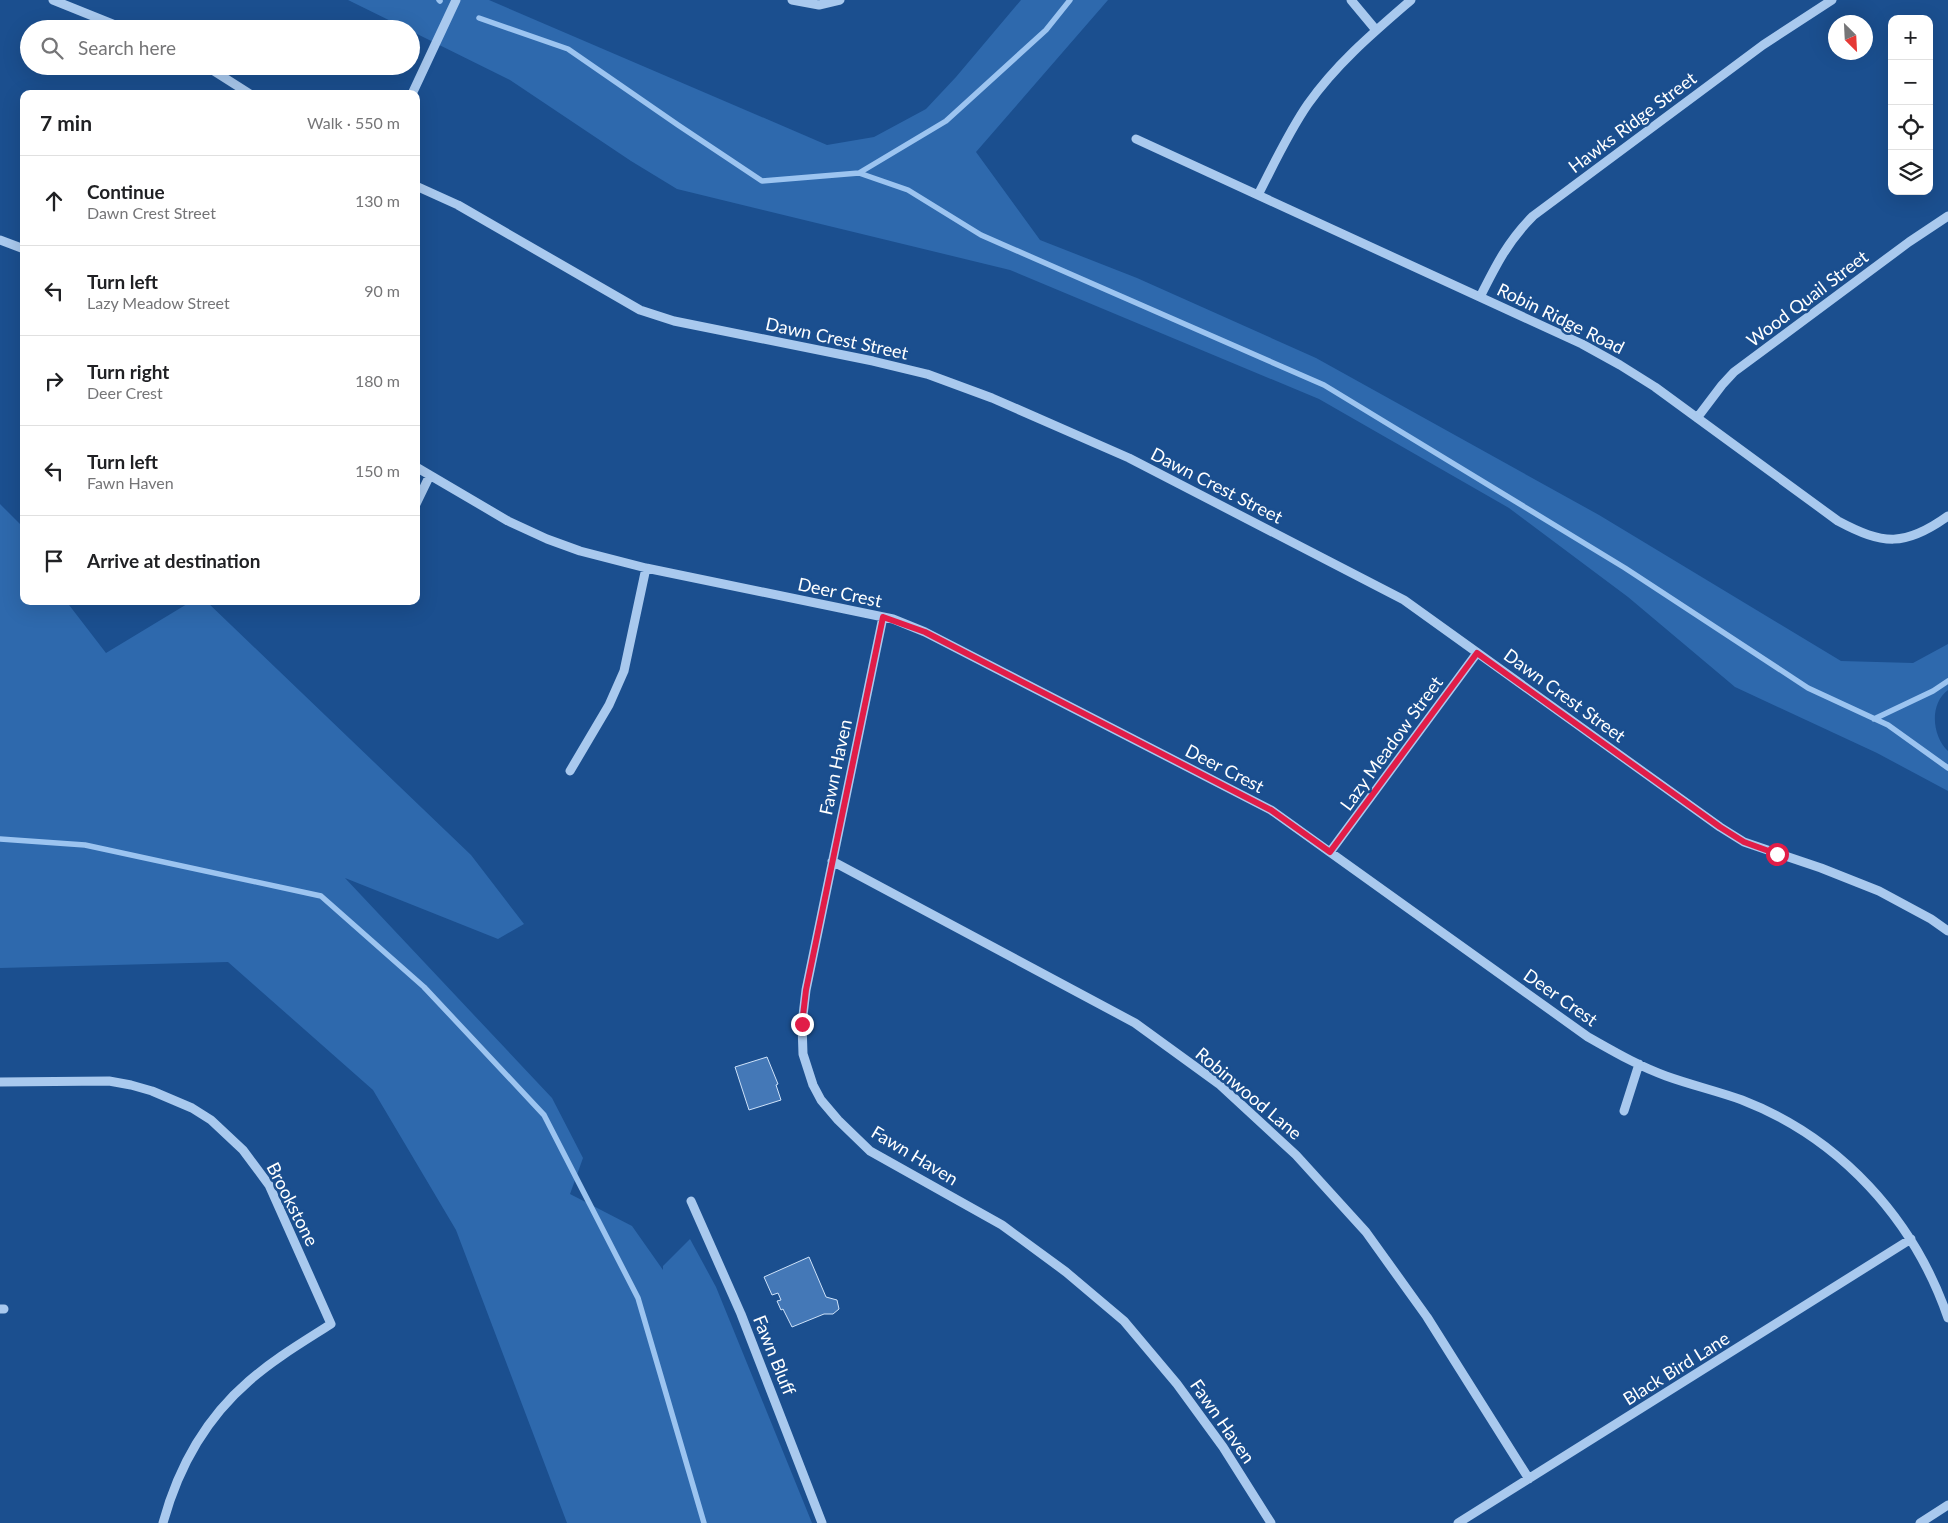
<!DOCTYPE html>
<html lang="en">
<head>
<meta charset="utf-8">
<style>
  :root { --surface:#fff; --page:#f6f6f6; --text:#202124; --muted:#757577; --line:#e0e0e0 }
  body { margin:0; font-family:Lato,sans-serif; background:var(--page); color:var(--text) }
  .controls { position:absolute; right:15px; top:15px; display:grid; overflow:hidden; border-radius:10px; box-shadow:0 5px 20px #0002 }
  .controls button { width:45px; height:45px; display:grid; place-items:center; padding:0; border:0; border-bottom:1px solid var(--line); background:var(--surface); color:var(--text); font:25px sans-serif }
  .compass { position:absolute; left:1828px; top:15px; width:45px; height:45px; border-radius:50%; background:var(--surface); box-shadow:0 5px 20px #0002; rotate:156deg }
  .stop { position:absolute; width:15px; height:15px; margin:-11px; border:4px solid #e11d48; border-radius:50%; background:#fff }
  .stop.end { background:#e11d48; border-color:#fff; box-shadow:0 1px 5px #0008 }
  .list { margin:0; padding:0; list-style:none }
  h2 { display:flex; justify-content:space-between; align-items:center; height:65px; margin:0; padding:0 20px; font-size:21px }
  h2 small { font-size:16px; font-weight:400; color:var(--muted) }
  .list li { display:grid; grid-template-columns:32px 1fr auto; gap:15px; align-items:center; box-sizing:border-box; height:90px; padding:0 20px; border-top:1px solid var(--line) }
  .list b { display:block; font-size:19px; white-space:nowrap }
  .list p { margin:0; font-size:16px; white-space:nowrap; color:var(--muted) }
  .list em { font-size:16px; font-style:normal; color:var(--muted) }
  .icon { flex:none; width:28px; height:28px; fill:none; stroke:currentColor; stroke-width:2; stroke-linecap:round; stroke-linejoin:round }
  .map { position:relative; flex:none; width:1948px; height:1523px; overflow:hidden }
  .search { position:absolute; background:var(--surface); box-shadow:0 5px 20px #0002; left:20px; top:20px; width:400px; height:55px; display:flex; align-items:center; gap:12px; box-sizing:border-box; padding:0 18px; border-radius:28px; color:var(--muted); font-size:19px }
  .panel { position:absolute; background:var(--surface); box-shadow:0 5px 20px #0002; left:20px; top:90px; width:400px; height:515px; border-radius:10px }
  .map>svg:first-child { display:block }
</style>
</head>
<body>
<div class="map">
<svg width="1948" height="1523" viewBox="0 0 1948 1523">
  <rect width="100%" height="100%" fill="#1b4f8f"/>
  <!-- green -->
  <path fill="#2e69ad" d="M348,0H489L827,145L874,137L926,109L956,77L1021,0H1108L976,152L1040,240L1137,278L1316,358L1599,515L1841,661L1913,663L1948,644V690C1929,704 1932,736 1948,751V791L1877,753L1735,687L1628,597L1509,508L1319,399L1010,270L677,189L631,161L510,80L411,31V29H407Z
    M0,504L24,528V601H66L106,653L192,601H206L471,855L524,924L498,939L345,878L552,1098L583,1158L570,1194L632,1226L663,1270V1266L690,1239L716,1287L812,1523H567L456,1230L373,1090L228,962L0,968Z"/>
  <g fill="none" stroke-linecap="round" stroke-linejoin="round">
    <!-- stream -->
    <path stroke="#9cc4f0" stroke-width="5.5" d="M439,0L440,1
      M479,18L568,49L678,125L762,181L859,173L946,121L1046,30L1070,0
      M859,173L908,190L981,235L1324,385L1625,568L1808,688L1888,725L1948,768
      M1874,719L1933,691L1948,681
      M0,839L85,845L321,896L424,987L544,1115L638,1298L704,1523"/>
  </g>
  <!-- building -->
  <path fill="#4478b7" stroke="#cfe3fa" d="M767,1057L778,1084L776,1085L781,1100L749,1110L735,1067Z
    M809,1257L826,1297L837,1300L839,1309L833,1314H824L792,1327L783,1309L781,1310L777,1301L781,1300L778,1293L772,1295L764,1277Z"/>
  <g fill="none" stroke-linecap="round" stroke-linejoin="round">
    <!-- minor -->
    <path stroke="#a9c9ee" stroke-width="9" d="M53,0L125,29
      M792,0L819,5L840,0
      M1351,0L1376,30
      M206,66L250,94
      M412,94L456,0
      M1136,139L1582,344L1620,365L1655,387L1838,521C1883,545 1905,547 1948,516
      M416,186L458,205L640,310L674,321L873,361L927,374L992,398L1129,458L1404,600L1720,827L1744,842L1821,868L1879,891L1931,919L1948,931
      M1258,195C1274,164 1288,133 1308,104C1337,63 1374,32 1411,0
      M0,240L24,249
      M1480,297C1496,265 1508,241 1533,216L1763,45L1832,0
      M1697,418L1722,385L1734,372L1909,242L1948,216
      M416,467L508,521L547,539L580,551L646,568L893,619L925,632L1271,810L1588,1037C1613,1051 1638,1066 1666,1076C1691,1085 1717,1091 1742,1100C1840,1138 1914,1219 1948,1318
      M416,504L430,475
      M883,617L806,990L802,1024L803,1054L813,1085L821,1100L838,1120L870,1151L1002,1225L1066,1272L1124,1321L1177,1384L1223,1447L1271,1523
      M570,771L609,705L624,671L646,568
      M1330,852L1477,653
      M832,861L1135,1023L1219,1084L1296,1155L1366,1232L1427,1317L1529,1479
      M0,1082L109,1081L131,1085L152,1091L192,1108L211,1120L243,1150L269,1185L331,1324C303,1342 274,1359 249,1381C205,1419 178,1468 163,1523
      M1624,1111L1639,1064
      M691,1201L741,1314L822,1523
      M0,1309H4
      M1458,1523L1911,1239
      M1920,1523L1948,1505"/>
  </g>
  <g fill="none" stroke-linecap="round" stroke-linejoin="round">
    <!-- route -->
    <path stroke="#e11d48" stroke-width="6" d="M802,1024L806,990L883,617L925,632L1271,810L1330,852L1477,653L1720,827L1744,842L1777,854"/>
  </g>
  <g text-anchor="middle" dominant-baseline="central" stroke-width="5" stroke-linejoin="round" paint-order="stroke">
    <!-- street labels -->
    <g font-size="18" fill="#fff" stroke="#1b4f8f">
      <text transform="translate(1632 122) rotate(-37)">Hawks Ridge Street</text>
      <text transform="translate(1807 298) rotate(-37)">Wood Quail Street</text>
      <text transform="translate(1561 318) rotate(26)">Robin Ridge Road</text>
      <text transform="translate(837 338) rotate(12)">Dawn Crest Street</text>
      <text transform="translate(1217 485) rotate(27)">Dawn Crest Street</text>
      <text transform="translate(840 592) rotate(12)">Deer Crest</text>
      <text transform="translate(1565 695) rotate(36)">Dawn Crest Street</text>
      <text transform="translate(1391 743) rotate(-54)">Lazy Meadow Street</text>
      <text transform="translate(835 767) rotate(-78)">Fawn Haven</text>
      <text transform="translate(1225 768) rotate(27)">Deer Crest</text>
      <text transform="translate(1561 997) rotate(35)">Deer Crest</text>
      <text transform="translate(1249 1093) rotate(40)">Robinwood Lane</text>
      <text transform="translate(915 1155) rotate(31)">Fawn Haven</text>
      <text transform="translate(293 1204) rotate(63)">Brookstone</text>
      <text transform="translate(775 1355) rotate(68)">Fawn Bluff</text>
      <text transform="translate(1676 1368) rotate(-32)">Black Bird Lane</text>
      <text transform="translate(1223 1421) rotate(55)">Fawn Haven</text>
    </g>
  </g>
</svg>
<div class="controls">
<button>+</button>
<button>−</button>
<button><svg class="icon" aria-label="locate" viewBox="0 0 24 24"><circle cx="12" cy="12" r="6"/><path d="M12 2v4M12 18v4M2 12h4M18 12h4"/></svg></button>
<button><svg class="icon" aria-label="layers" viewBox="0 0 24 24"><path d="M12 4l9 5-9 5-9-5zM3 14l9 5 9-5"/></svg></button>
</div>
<svg class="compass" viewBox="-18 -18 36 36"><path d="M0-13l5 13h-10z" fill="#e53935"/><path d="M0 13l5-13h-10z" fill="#757577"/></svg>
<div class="stop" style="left:1777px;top:854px"></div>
<div class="stop end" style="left:802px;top:1024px"></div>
<div class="search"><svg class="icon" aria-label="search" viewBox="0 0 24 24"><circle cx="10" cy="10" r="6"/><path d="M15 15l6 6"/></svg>Search here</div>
<section class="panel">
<h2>7 min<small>Walk · 550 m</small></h2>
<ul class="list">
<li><svg class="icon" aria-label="ahead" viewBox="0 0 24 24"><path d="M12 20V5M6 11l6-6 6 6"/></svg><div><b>Continue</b><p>Dawn Crest Street</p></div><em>130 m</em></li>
<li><svg class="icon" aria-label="left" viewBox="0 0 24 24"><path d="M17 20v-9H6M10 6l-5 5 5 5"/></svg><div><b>Turn left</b><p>Lazy Meadow Street</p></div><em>90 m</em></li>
<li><svg class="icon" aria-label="right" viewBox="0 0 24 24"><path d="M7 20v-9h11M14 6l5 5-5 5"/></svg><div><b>Turn right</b><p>Deer Crest</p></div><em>180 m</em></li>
<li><svg class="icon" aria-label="left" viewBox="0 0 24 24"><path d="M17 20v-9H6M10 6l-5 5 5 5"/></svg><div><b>Turn left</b><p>Fawn Haven</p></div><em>150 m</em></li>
<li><svg class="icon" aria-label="arrive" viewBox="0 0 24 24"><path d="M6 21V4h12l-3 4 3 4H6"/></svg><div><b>Arrive at destination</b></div></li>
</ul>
</section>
</div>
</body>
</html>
